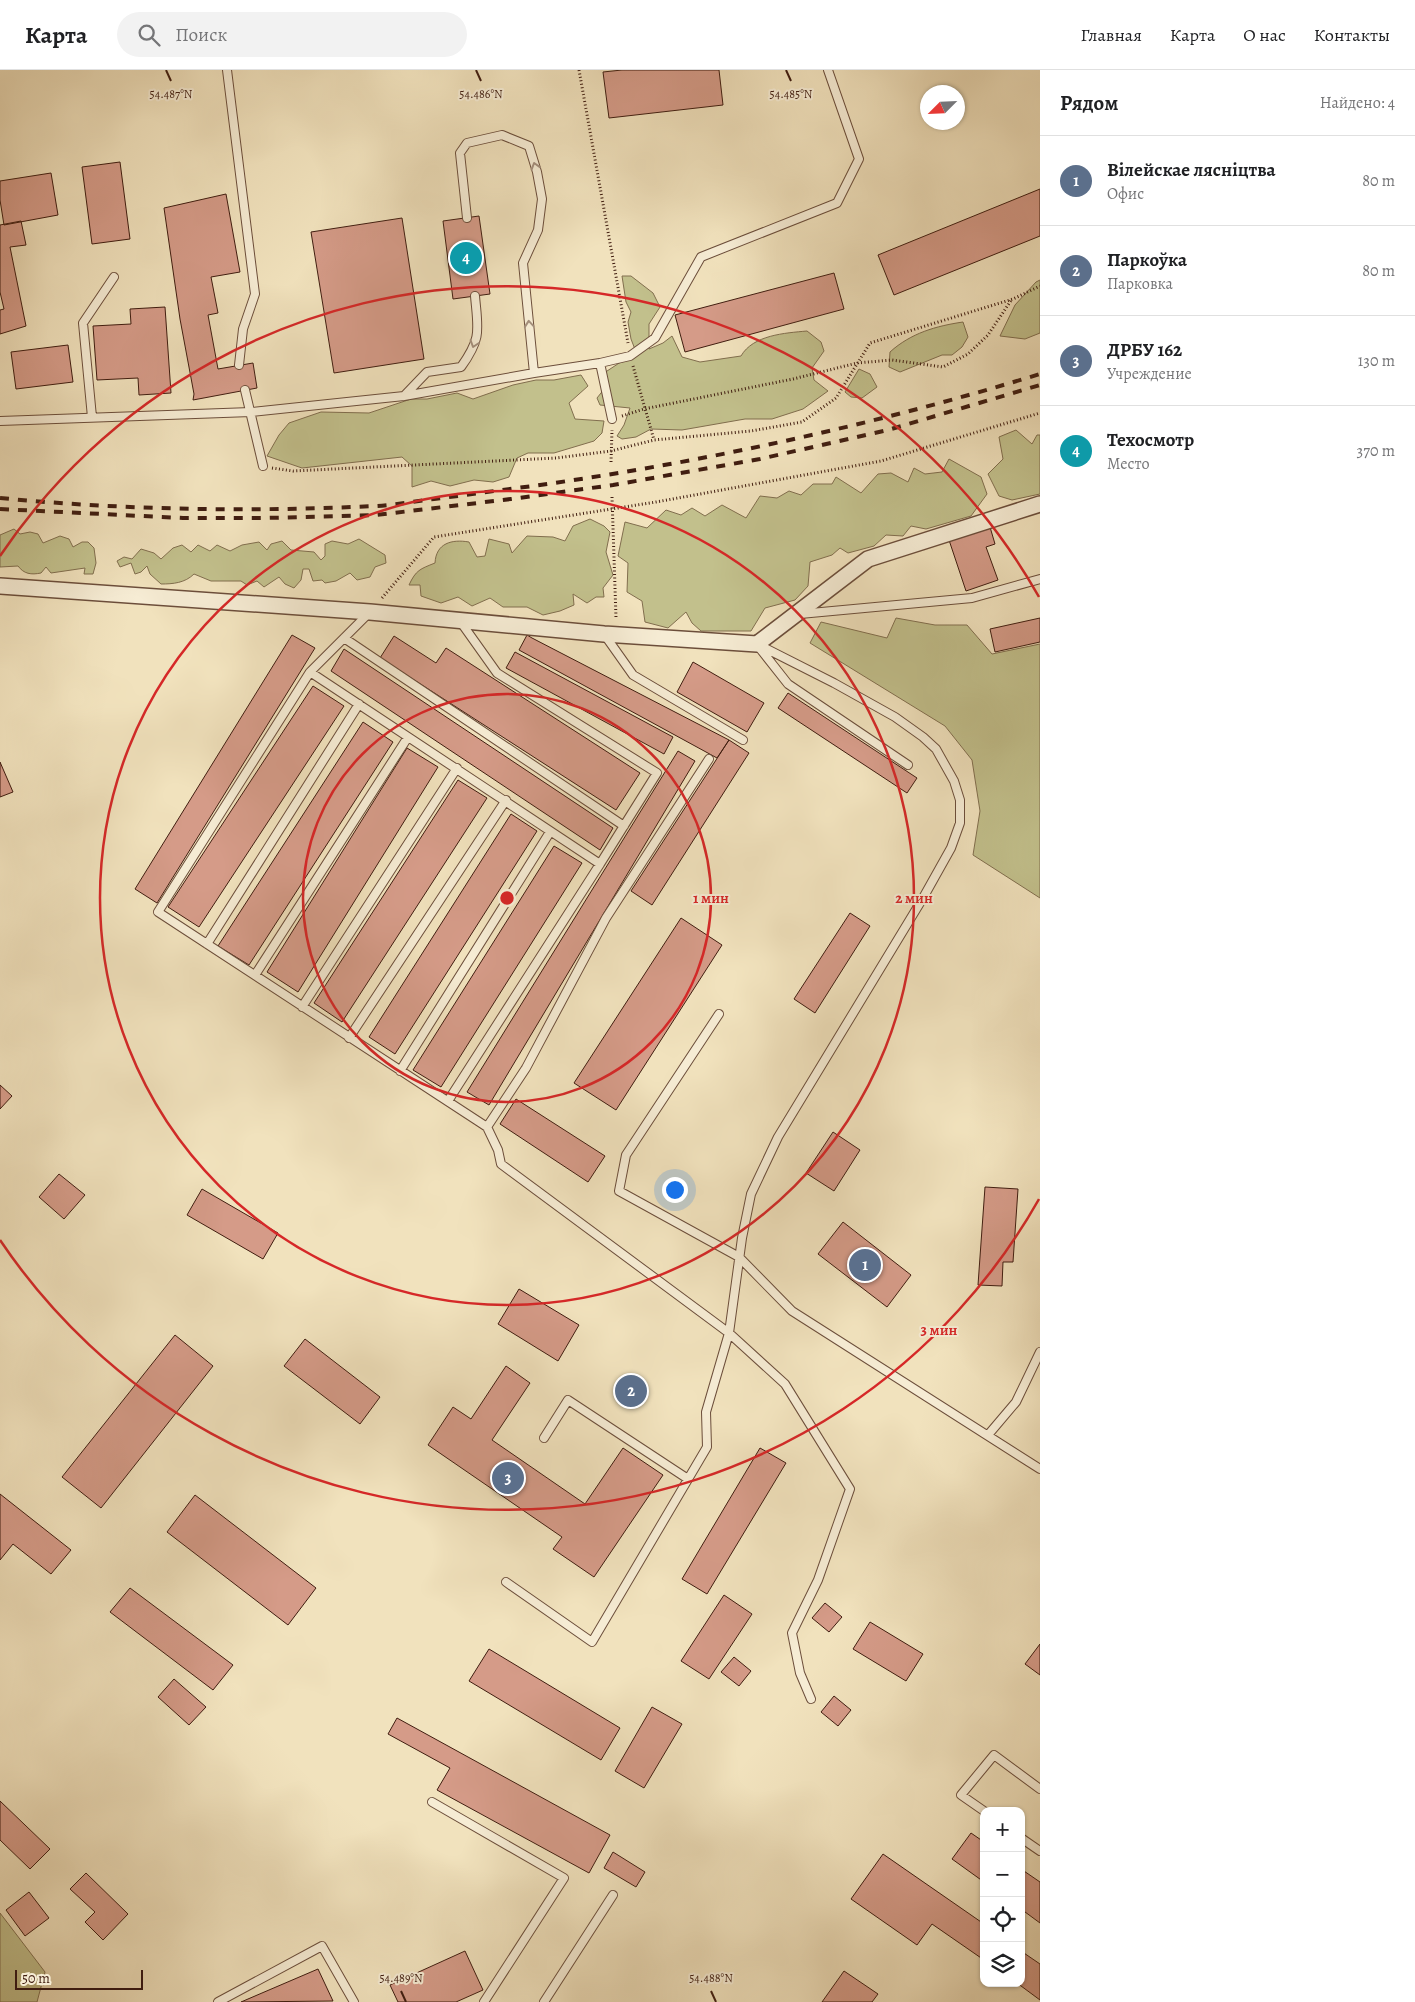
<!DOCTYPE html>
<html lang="ru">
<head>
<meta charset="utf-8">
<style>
  :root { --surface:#fff; --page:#f2f2f2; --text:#202124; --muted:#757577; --line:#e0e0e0; --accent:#2563eb }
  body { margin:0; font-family:Alegreya,serif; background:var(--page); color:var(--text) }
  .controls { position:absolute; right:15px; bottom:15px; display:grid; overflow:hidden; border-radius:10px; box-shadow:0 1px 4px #0004 }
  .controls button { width:45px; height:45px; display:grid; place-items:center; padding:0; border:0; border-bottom:1px solid var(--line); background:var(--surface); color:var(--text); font:25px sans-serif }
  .compass { position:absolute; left:920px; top:15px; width:45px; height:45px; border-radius:50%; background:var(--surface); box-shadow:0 1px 4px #0004; rotate:246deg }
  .scale { position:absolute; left:15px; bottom:12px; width:128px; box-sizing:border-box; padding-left:5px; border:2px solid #401d10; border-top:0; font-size:14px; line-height:18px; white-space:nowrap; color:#401d10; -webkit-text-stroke:4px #f6ecd4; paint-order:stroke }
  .you { position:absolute; left:674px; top:1119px; width:18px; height:18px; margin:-12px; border:4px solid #fff; border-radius:50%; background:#1a73e8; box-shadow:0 0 0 8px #1a73e833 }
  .badge { display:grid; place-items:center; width:32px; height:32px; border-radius:50%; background:var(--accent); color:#fff; font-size:16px; font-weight:700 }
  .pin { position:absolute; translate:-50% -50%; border:2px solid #fff; box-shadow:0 1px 5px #0006 }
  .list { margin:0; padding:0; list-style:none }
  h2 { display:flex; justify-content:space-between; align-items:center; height:65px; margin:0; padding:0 20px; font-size:21px }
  h2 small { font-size:16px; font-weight:400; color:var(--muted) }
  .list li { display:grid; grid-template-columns:32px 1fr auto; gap:15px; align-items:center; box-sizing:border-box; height:90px; padding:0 20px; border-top:1px solid var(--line) }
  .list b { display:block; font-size:19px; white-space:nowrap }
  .list p { margin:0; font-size:16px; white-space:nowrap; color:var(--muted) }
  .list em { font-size:16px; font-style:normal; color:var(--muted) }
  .icon { flex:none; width:28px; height:28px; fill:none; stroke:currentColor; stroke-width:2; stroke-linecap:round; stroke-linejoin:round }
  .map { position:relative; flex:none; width:1040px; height:1932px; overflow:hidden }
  header { display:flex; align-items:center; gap:30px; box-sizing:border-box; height:70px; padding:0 25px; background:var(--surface); border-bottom:1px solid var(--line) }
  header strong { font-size:24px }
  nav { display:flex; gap:28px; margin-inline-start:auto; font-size:18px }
  .search { width:350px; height:45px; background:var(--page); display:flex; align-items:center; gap:12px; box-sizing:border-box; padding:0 18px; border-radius:28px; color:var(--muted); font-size:19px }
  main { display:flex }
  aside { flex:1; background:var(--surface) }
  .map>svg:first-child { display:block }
</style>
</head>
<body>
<header>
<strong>Карта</strong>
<div class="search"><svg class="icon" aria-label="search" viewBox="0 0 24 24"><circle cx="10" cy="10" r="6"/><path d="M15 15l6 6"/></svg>Поиск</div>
<nav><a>Главная</a><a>Карта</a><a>О нас</a><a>Контакты</a></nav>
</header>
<main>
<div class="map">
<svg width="1040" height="1932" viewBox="0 0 1040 1932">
  <rect width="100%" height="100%" fill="#f1e2bd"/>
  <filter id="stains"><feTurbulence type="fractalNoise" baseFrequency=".004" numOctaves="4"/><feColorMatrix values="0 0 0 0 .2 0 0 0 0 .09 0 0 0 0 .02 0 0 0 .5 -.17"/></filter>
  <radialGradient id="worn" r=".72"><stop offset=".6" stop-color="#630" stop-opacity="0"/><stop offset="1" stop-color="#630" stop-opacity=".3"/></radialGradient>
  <!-- green -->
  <path fill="#c2c08c" stroke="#816e4e" d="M622,206H631L653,223L660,237L649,254V279L663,273L672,266L682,287L700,292L741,286C753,265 785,263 807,261L821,272L824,281L812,298L814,310L828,321L803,339L772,349H745L682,360L651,359L636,367L622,369L617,366L624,355L630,338L600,335L597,328L605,318L604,303L636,282L631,269L628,252L631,242L626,232Z
    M1040,210V263L1025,269L1000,266L1015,235L1036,212Z
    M963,252L968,267L962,277L952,285H942L900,302L889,297L890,282C911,263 936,256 963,252Z
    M859,299L870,304L877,317L862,328L851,327L845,322Z
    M581,305L588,316L569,333L575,349L604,351L602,363L594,371L554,383H528L517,388L509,407L493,412L474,410L450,416L431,411L412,417V396L402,387L302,398L267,386L279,365L289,353L321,342L369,343L411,329H427L457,323L473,329L513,315L536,310H554Z
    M1016,360L1032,374L1037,365H1040V424L1012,430L999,426L988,404L1003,389L999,367Z
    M949,389L981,407L987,424L971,446L926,459L911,456L903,466L886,465L874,476L848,483L840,478L832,485L810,492L808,516L795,530L765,538L751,561H701L692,553L686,542L668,558L645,552L642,531L627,522L628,493L618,486L625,452L647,458L666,440L681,445L692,438L705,446L722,435L746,448L760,426L777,428L789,421L801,425L813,414H832L836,407L861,423L878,404L891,403L908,412L914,398L925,404L942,402Z
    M590,449L604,456L610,462L606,482L613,505L603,518L604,527H596L587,533L573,524L574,535L560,541L543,545L527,537H503L490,528L472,536L458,527L441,533L421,526L420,515H409C416,500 420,499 435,493C436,473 452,469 469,472L477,487L485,486L489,469L509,474L512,483L527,466L553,467L565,471L573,456Z
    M14,459L20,464L30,462L38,464L43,473L60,466L69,469L73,477L82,472H88L94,478L96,493L93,504H84L85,498L51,503L46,497L41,503C31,505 24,504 18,496L0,497V465Z
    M359,469L385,485L386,493L375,497L370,507L357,510L350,503L336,511L325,513L322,510L313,511L309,499H303L301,510L294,518L285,514L279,507L264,517L257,511L247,515L241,511H211L194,504C185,513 173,514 161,514L150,504L147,496L141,502L135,504L131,493L120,497L117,491L124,487L132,489L141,479L154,483L161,489L173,478L182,475L191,482L198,475L210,481L217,475L230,481L242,475L259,472L267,480L271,474L282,471L291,480L314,482L321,490L325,486V474L332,471L348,474Z
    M896,548L935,555H967L992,584L1040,574V828L973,785L980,741L972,690L945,656L810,573L821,552L887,568Z
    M0,1843L45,1902L37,1932H0Z"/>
  <!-- building -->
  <path fill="#d59b88" stroke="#401d10" d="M622,0H719L723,35L609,48L603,2Z
    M120,92L130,169L92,174L82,97Z
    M51,103L58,145L4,155L0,130V111Z
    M1040,119V166L894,225L878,185Z
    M226,124L240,202L211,207L218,243L208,245L218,299L253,293L257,318L193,330L194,324L180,249L164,138Z
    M479,146L490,224L453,229L443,151Z
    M402,148L424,289L334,303L311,162Z
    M21,151L26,175L10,177L26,256L0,264V240L4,239L0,222V155Z
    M834,203L844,239L685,282L675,245Z
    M165,237L171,323L139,325L138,308L97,310L93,256L131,254L130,239Z
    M68,275L73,312L16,319L11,282Z
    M990,457L995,474L986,477L998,510L966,521L949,470Z
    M1040,548V572L995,582L990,559Z
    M292,565L315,578L157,833L135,819Z
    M527,565L532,568L729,670L717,688L519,580Z
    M394,566L436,593L446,578L640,703L616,740L380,588Z
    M344,579L613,758L600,780L331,601Z
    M515,582L673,667L664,684L506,598Z
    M693,592L764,633L747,662L677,622Z
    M313,616L344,636L199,857L168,837Z
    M788,623L917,708L907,723L778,638Z
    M363,652L393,672L249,895L218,876Z
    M729,670L749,683L652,835L631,821Z
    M407,678L438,697L298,922L267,902Z
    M678,681L695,691L489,1035L467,1022Z
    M0,692L13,722L0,727Z
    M458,710L487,728L342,952L314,933Z
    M511,744L537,761L395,984L369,967Z
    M554,776L582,793L441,1017L413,1000Z
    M850,843L870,856L815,943L794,929Z
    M681,848L722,875L616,1040L574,1013Z
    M0,1015L12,1026L0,1039Z
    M516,1029L605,1086L588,1112L500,1054Z
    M833,1062L860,1080L834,1121L806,1103Z
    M59,1104L85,1125L64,1149L39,1127Z
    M985,1117L1018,1119L1013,1192H1003L1002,1216L978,1215Z
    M202,1119L278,1163L263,1189L187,1145Z
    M843,1152L911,1205L887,1237L818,1184Z
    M519,1219L579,1255L558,1291L498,1254Z
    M175,1265L213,1296L101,1438L62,1407Z
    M305,1269L380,1327L360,1354L284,1296Z
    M506,1296L530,1313L492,1370L585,1434L623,1378L663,1405L594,1507L553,1479L562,1467L428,1375L453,1337L471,1349Z
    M760,1378L786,1393L707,1524L682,1509Z
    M0,1424L71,1480L51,1504L13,1474L0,1490Z
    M195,1425L316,1518L288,1555L167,1462Z
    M130,1518L233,1595L213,1620L110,1542Z
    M724,1525L752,1544L709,1609L681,1591Z
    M825,1533L842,1547L829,1562L812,1548Z
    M870,1552L923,1584L906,1611L853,1579Z
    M1040,1574V1605L1025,1594Z
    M489,1579L620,1658L601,1690L469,1611Z
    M734,1587L751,1601L739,1616L721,1602Z
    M174,1609L206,1637L189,1655L158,1627Z
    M834,1626L851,1640L838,1656L821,1642Z
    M652,1637L682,1654L644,1718L615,1701Z
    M397,1648L610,1765L589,1803L437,1720L450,1698L388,1664Z
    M0,1731L50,1779L30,1799L0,1770Z
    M971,1763L984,1772V1812L952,1789Z
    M613,1782L645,1802L636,1817L604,1798Z
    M883,1784L984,1854V1890L932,1854L917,1875L851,1829Z
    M1021,1799L1040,1812V1853L1021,1839Z
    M86,1803L128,1844L103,1870L85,1852L95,1842L70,1819Z
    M29,1822L49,1848L25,1866L6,1840Z
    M465,1881L483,1920L456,1932H398L390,1915Z
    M1021,1881L1040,1894V1930L1017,1913H1021Z
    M318,1899L333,1931L241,1932Z
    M844,1901L878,1924L872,1932H822Z"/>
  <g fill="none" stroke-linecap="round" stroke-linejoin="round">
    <!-- service casing -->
    <g stroke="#6c4e3b" stroke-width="10">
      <path id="service" d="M227,0L255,224L243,259L239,295
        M467,148L460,83L467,73L502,65L529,76L537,102L542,129L538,160L523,193L534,303
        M600,293L630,286L655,268L701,187L837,133L859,89L828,0
        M245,320L263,396
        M404,326L427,302L461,297C482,268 478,260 475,226
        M92,347L83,253L114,207
        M0,351L251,342L404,326L534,303L600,293L612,349
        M370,542L310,602L158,842L487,1057L498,1080L501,1094L729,1263L785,1314L850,1419L818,1510L792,1563L800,1603L811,1629
        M800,544L972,528L1040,509
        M460,551L497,603L657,703L600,794
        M604,564L633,605L743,670
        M344,568L624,756
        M758,576L788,614L908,695
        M310,602L600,794L448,1031
        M207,874L359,634
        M255,905L408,667
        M302,937L457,698
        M719,944L626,1085L619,1121L739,1187L792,1241L1040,1399
        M349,968L506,730
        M400,1001L550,762
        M487,1057L526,998L606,848L709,689
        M988,1365L1016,1332L1040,1282
        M544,1368L568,1330L688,1409
        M506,1512L592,1572L707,1377L706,1342L729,1263L742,1168L751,1124L778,1067L923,828L951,778L960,753V730L954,711L936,679L923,667L895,647L834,613L757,574
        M432,1732L564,1808L484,1932
        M984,1741L961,1725L994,1685L1040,1719
        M1021,1768L1040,1781
        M218,1932L322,1876L354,1932
        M544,1932L613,1825"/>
    </g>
    <!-- minor casing -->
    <g stroke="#6c4e3b" stroke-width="18">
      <path id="minor" d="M0,516L370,542L604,564L757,574L868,489L1040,434"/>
    </g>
    <!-- path -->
    <path stroke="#401d10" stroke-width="3" stroke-dasharray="1 2.5" stroke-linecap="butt" d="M579,0L628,273
      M633,296L654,370
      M622,346L644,339L793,309L857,293L892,290L943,297L968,284L988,265L1012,229
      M611,392L612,360
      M272,398L293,401L556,388L611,381L654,370L751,361L802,352L836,328L870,273L1013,229L1040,216
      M612,427L616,548
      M382,528L434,467L656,432L881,391L1040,343"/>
    <!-- service -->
    <use href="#service" stroke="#f6ecd4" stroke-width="8"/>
    <!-- minor -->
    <use href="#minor" stroke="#f6ecd4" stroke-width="15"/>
    <!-- rail -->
    <path stroke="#401d10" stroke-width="4" stroke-dasharray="9 9" stroke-linecap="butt" d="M0,428C124,440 251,442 376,436C395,435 415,431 434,429C467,425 500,420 533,416C705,392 874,355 1040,304
      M0,439L183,448H265L376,445L511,429L613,415L760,389L888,360L1040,315"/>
  </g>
  <!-- one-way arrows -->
  <defs><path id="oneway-chevron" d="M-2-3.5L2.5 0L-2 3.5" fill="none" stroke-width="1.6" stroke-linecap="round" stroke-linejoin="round" transform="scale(1.25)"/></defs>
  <g stroke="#a48f7c">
    <use href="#oneway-chevron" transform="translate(535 96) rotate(-107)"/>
    <use href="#oneway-chevron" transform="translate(529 254) rotate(-95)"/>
    <use href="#oneway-chevron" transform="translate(474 274) rotate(108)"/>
  </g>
  <!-- ticks -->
  <path fill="none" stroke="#401d10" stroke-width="2" d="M166,0L171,11M476,0L481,11M786,0L791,11M401,1921L406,1932M711,1921L716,1932"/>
  <!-- distance rings -->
  <g fill="none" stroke="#d62828" stroke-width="2.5">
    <circle cx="507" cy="828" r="204"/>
    <circle cx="507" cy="828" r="407"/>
    <path d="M1039 1129A611 611 0 0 1 0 1170M0 486A611 611 0 0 1 1039 527"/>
  </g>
  <g font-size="12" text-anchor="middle" fill="#401d10" stroke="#f6ecd4" stroke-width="4" stroke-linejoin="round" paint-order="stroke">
    <text x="171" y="28">54.487°N</text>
    <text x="481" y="28">54.486°N</text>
    <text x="791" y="28">54.485°N</text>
    <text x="401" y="1912">54.489°N</text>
    <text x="711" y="1912">54.488°N</text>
  </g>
  <circle cx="507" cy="828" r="8" fill="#d62828" stroke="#f6ecd4" stroke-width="2.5"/>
  <g font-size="15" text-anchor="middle" font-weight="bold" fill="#d62828" stroke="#f6ecd4" stroke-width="4" stroke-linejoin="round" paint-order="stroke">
    <text x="711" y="833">1 мин</text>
    <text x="914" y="833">2 мин</text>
    <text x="939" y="1265">3 мин</text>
  </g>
  <rect width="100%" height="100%" filter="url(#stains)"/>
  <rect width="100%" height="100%" fill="url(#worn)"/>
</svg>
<div class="controls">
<button>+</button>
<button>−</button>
<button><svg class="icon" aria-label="locate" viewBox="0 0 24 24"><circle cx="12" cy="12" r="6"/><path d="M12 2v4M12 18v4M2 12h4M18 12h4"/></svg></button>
<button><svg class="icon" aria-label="layers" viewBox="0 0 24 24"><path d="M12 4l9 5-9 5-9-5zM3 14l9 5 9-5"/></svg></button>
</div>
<svg class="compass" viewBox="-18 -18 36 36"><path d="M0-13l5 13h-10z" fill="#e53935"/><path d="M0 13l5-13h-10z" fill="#757577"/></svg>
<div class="scale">50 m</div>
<div class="you"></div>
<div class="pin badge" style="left:865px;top:1195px;background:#5c6f8a">1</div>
<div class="pin badge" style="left:631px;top:1321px;background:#5c6f8a">2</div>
<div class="pin badge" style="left:508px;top:1408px;background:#5c6f8a">3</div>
<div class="pin badge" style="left:466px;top:188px;background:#0f9aa8">4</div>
</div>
<aside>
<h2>Рядом<small>Найдено: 4</small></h2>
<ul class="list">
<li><span class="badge" style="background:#5c6f8a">1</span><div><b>Вілейскае лясніцтва</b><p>Офис</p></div><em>80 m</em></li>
<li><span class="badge" style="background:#5c6f8a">2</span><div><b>Паркоўка</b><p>Парковка</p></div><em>80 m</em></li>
<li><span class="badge" style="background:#5c6f8a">3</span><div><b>ДРБУ 162</b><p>Учреждение</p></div><em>130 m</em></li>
<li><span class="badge" style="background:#0f9aa8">4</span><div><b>Техосмотр</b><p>Место</p></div><em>370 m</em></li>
</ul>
</aside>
</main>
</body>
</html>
